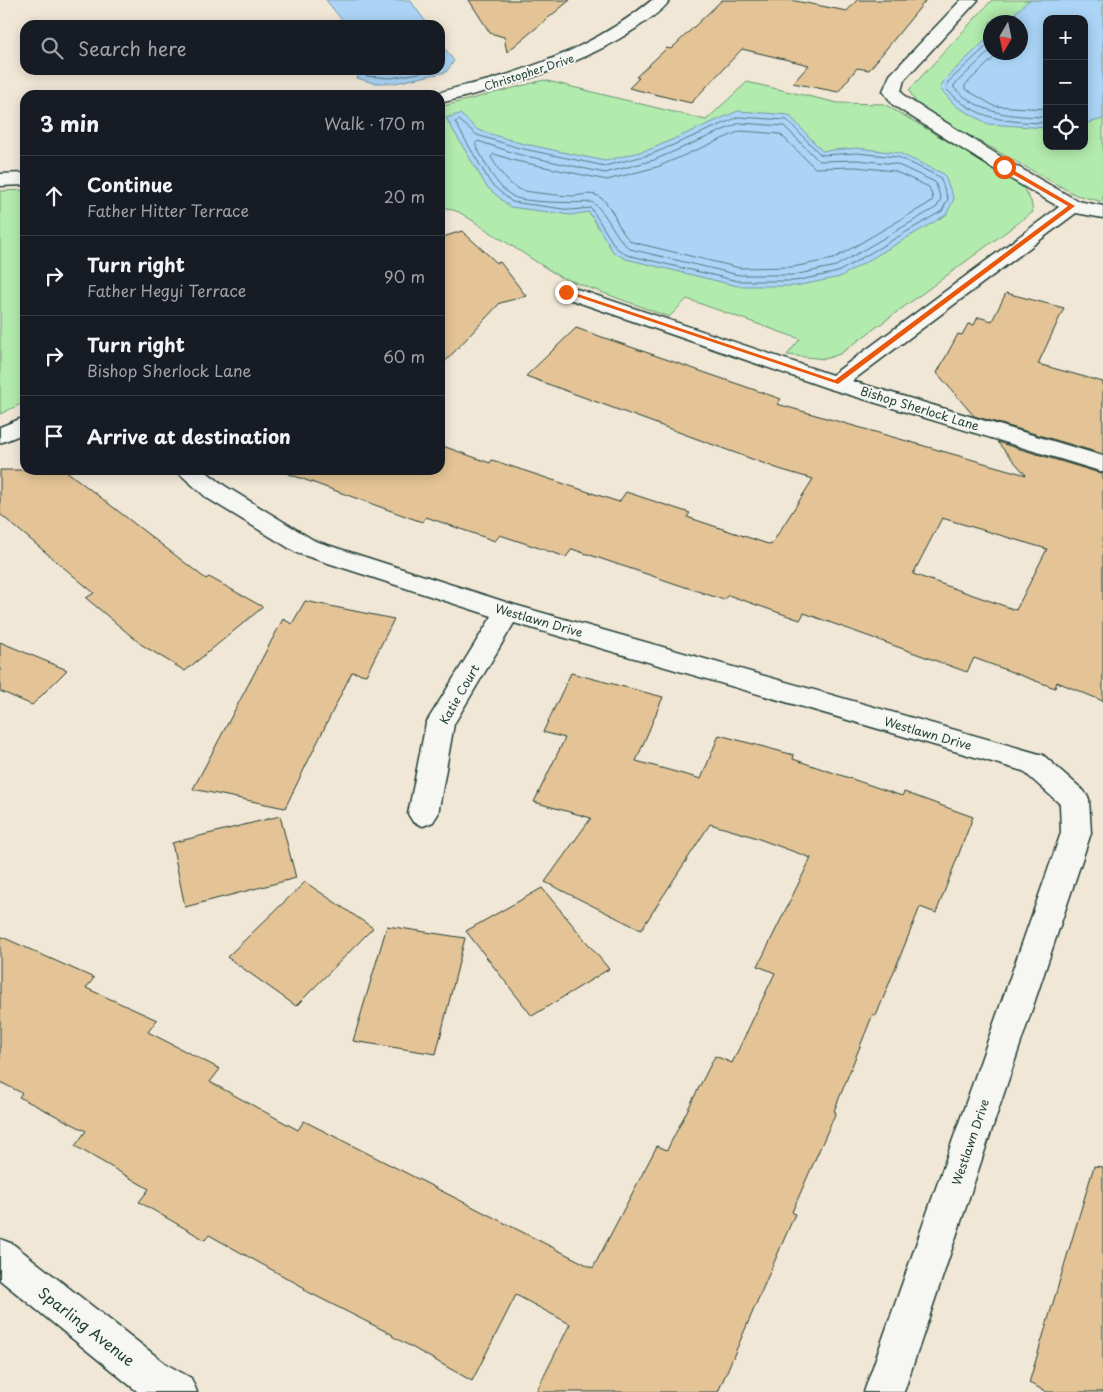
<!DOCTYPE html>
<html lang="en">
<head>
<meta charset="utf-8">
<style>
  :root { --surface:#171b24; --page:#242831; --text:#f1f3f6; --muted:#9ea1a6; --line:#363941 }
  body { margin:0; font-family:"Playpen Sans",sans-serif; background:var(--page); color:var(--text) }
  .controls { position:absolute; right:15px; top:15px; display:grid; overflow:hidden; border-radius:10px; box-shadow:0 2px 12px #0003 }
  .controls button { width:45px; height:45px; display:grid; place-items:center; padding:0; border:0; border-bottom:1px solid var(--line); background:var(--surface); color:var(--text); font:25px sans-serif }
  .compass { position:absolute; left:983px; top:15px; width:45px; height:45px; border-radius:50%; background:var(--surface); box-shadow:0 2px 12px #0003; rotate:189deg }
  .stop { position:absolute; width:15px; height:15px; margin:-11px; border:4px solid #ea580c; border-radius:50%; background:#fff }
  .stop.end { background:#ea580c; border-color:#fff; box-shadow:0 1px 5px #0008 }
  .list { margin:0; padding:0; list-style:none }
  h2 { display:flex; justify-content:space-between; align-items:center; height:65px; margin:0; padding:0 20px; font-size:21px }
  h2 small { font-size:16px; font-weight:400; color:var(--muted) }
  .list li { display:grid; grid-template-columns:32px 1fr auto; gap:15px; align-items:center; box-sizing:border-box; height:80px; padding:0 20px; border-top:1px solid var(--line) }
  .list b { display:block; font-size:19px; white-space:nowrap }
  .list p { margin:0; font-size:16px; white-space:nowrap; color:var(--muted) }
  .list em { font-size:16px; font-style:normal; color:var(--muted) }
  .icon { flex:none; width:28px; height:28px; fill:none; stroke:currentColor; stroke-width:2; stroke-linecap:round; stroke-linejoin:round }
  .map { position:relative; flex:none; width:1103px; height:1392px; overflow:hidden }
  .search { position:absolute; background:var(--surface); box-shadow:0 2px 12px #0003; left:20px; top:20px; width:425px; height:55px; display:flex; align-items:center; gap:12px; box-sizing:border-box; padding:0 18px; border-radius:15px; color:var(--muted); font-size:19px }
  .panel { position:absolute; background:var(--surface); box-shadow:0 2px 12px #0003; left:20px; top:90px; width:425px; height:385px; border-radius:15px }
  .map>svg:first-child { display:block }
</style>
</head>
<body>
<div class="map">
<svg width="1103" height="1392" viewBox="0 0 1103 1392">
  <rect width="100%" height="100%" fill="#f1e7d6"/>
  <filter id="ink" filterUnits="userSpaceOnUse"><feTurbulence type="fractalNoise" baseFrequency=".02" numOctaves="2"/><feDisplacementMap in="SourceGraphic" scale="10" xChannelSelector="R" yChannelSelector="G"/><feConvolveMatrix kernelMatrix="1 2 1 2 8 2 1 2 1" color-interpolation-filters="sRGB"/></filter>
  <g filter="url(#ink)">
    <!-- green -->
    <path fill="#b2ebae" stroke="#689471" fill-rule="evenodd" d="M992,0H1103V202L1076,195L918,107L909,90ZM1047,19H1084V146H1047ZM990,22H1020V52H990Z
      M544,80L706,120L747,82L838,103L884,104L1021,184L1031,201L1033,212L840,354L825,359L787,355L800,339L687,299L669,317L560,277L459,212L440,206V107Z
      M25,190V402L0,414V191Z"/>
    <!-- water -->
    <path fill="#abd4f6" stroke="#7398a8" d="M326,0H410L428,25H346Z
      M1029,0H1103V119L1084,124V19H1047V128L988,124L956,106L940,89L944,80L990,36V52H1020V22H1005Z
      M440,42L454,61L446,72L395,83H373L357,78L360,72L366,70H440Z
      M738,111L789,115L822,151L857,148L899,153L944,174L954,199L946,215L840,277L796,286H738L626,259L613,252L589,212L571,215L510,207L487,187L446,118L460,114L478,130L520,143L605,161L651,149Z"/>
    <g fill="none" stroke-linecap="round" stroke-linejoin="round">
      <!-- shore -->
      <path stroke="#577982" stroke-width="1" d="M990,43L948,82L946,89C977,120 1005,122 1047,123
        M990,51L954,85V88C983,115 1009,116 1047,117
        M1000,52L965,85V89L994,106L1047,109
        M365,70L366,76L391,78L435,70
        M739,117L787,120L821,155L857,153L898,157L940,177L948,199L942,211L838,272L795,281H738L627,255L616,248L591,208L571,210L512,202L491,184L455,122L459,120L477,135L519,148L605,166L652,154Z
        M740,123L784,126L819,161L857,160L896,164L935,182L941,199L937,207L836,266L794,275H739L630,249C613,236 609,214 592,202C577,203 526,203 514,197C495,187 485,162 475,144L478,141L517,154L605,173L654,160Z
        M741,131L780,134L815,168L856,167L894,171L929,187L933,198L931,202L833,259L793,267L740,268L632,242C616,231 615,205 598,196C590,192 580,196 571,196C564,196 523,192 518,189C506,182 498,169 491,157L494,154L516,161L607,180L657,167Z"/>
    </g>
    <!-- building -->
    <path fill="#e4c496" stroke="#1f3d34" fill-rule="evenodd" d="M469,0H570L507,52L504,37L490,33Z
      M722,0H790L847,11L857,0H926L869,70L857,68L838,92L793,83L809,65L742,49L691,103L629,88L639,78L636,77L667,48L671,49Z
      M462,231L497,263L500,262L526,296L500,303L440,367V238Z
      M1006,293L1064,308L1038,364L1103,382V454L974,416L937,373L958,334L962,335L968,324L974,325L978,317L992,321Z
      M576,328L781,399L777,404L1026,475L997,442L1103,474V701L1057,682L1055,688L974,658L967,672L804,613L800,620L728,595L724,600L572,549L566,557L500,535L495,541L426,517L422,522L289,474L290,470H440V445L490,463L492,460L619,502L626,492L690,513L687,517L771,545L813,479L779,469L526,376ZM942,518L1047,549L1016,610L913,574Z
      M0,470H65L206,579L209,577L263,607L185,671L142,645L86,598L94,593L0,514Z
      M305,601L394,619L366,675L352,672L285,808L193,789L283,619L292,624Z
      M0,642L67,670L32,705L0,691Z
      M571,673L663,697L636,761L701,779L719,735L794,755L793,759L902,796L904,792L973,817L936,913L920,907L876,1016L873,1014L834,1111L836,1112L792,1212L795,1214L718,1392H536L570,1324L516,1295L472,1381L392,1336L393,1335L304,1290L305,1288L209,1235L205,1240L139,1202L149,1189L75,1146L86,1131L19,1097L22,1093L0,1082V936L94,978L86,988L157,1020L148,1032L220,1069L210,1082L298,1130L304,1121L593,1268L657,1146L667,1150L715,1056L732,1063L775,973L758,966L811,858L751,836L710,824L641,930L545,882L591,818L534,802L565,738L543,732Z
      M280,816L296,878L185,907L172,843Z
      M305,882L373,928L296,1006L227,957Z
      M542,888L609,969L532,1016L466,931Z
      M387,926L465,938L436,1054L353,1041Z
      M1094,1166L1103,1167V1392H1047L1029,1383Z"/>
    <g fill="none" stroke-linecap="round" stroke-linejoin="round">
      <!-- minor casing -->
      <g stroke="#1f3d34" stroke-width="3">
        <path id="minor" d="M652,0H670C662,12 646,21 635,29C576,68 508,86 440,103V95H433C452,87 476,84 496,78C554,61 605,38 652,0Z
          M961,0H978L904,80L901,91L905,97L1011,163L1078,201L1103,206V218L1076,213L852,381L1103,456V472L827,388L560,296L557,292L560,288L567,286L574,288L832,375L1059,207L997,171L893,105L883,91L890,75Z
          M25,173V185L0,186V174Z
          M25,417V433L0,443V427Z
          M177,470H204L225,486L315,541L515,605L1043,755L1084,791L1089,799L1091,833L904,1392H864L1061,833L1060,804L1023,771L514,623L454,724L438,814L433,822L423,826L413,822L408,814L426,723L492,616L297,553L207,498L181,475Z
          M0,1239L13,1244L166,1364L191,1378L197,1392H138L0,1280Z"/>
      </g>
      <!-- minor -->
      <use href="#minor" fill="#f6f6f2" fill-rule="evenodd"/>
    </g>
  </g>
  <!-- route -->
  <path fill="#ea580c" d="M1002,166H1006L1075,206L838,384L563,292L569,291L835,380L1068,206L1002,168Z"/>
  <g text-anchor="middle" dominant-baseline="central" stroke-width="4" stroke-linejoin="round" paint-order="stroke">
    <!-- far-street labels -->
    <g font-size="11" fill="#1f3d34" stroke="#f6f6f2">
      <text transform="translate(529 72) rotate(-18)">Christopher Drive</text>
    </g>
    <!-- street labels -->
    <g font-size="12" fill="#1f3d34" stroke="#f6f6f2">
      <text transform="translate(920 408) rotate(17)">Bishop Sherlock Lane</text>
      <text transform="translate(539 620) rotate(16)">Westlawn Drive</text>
      <text transform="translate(459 694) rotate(-60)">Katie Court</text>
      <text transform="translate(928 733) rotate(16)">Westlawn Drive</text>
      <text transform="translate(970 1142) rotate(-71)">Westlawn Drive</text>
    </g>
    <!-- near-street labels -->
    <g font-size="15" fill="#1f3d34" stroke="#f6f6f2">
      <text transform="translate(87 1326) rotate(38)">Sparling Avenue</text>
    </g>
  </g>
</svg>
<div class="controls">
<button>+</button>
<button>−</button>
<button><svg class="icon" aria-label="locate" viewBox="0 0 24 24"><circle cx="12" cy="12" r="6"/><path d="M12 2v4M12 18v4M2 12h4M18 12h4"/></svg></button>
</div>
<svg class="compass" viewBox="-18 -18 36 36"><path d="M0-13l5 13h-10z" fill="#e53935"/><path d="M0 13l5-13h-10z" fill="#9ea1a6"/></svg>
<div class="stop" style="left:1004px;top:167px"></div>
<div class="stop end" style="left:566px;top:292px"></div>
<div class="search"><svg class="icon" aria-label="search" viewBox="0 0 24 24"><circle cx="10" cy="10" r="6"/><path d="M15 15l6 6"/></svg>Search here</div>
<section class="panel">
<h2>3 min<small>Walk · 170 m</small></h2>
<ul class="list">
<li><svg class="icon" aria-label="ahead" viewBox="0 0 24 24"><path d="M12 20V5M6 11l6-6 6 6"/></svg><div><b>Continue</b><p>Father Hitter Terrace</p></div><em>20 m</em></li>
<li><svg class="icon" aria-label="right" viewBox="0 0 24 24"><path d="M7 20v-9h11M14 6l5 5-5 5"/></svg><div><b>Turn right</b><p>Father Hegyi Terrace</p></div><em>90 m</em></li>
<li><svg class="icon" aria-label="right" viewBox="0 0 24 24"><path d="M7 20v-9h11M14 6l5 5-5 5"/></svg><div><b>Turn right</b><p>Bishop Sherlock Lane</p></div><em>60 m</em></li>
<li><svg class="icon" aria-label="arrive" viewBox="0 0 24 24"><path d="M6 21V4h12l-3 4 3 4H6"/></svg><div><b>Arrive at destination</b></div></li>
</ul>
</section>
</div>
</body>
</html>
